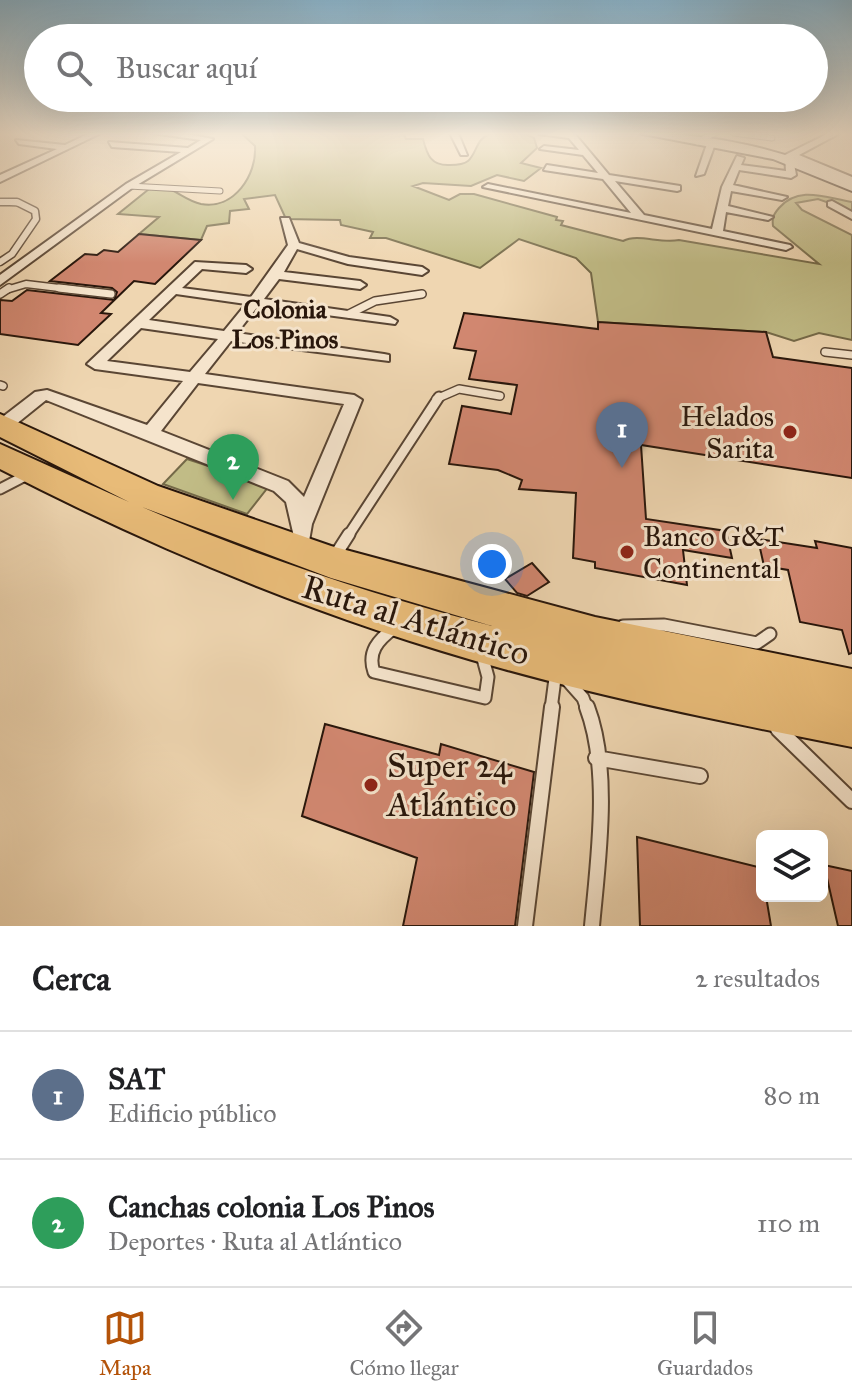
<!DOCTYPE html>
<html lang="es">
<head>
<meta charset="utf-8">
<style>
  :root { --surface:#fff; --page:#f2f2f2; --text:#202124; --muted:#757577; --line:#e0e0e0; --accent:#b45309 }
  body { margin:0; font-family:"IM FELL Great Primer",serif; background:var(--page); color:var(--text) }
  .controls { position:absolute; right:24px; bottom:24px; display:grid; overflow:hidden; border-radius:12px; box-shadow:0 8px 32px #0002 }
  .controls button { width:72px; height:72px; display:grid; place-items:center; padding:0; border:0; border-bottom:2px solid var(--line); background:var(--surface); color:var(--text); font:40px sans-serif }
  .you { position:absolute; left:492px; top:564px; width:28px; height:28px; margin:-20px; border:6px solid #fff; border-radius:50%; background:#1a73e8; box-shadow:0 0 0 12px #1a73e833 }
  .badge { display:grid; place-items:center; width:52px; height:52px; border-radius:50%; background:var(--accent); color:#fff; font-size:26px; font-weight:700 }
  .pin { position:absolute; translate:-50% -66px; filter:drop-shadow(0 2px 4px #0008) }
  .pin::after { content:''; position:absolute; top:42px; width:28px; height:24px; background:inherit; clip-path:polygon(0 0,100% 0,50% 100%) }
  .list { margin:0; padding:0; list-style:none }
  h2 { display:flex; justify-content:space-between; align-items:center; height:104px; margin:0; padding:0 32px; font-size:34px }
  h2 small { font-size:26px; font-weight:400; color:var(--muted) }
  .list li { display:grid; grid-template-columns:52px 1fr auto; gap:24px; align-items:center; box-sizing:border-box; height:128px; padding:0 32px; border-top:2px solid var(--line) }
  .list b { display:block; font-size:30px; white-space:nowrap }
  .list p { margin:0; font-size:26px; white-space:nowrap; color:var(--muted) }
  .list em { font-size:26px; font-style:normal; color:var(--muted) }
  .icon { flex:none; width:44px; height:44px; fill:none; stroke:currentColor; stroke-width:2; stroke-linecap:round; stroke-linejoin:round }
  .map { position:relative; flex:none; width:852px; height:926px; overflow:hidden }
  .search { position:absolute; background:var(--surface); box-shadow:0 8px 32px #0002; left:24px; right:24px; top:24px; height:88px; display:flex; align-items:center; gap:20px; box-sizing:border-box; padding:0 28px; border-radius:44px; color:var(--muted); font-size:30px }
  .sheet { height:360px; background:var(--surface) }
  nav { display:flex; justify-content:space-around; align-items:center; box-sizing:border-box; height:112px; border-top:2px solid var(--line); background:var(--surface); font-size:22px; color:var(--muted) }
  nav a { display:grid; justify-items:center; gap:4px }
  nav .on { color:var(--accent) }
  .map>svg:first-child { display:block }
</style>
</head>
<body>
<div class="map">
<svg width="852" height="926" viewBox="0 0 852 926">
  <rect width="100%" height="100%" fill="#efd6b1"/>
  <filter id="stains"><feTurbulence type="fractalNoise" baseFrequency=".0025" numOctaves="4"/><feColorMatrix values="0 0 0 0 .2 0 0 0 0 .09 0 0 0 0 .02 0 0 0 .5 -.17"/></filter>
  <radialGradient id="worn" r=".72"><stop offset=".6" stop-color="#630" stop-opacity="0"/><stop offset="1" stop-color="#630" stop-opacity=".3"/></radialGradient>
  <!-- green -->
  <path fill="#c1bc86" stroke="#746948" stroke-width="2" d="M241,133H403L406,139H423C427,155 431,166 450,165C456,165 463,165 468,161C474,156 476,146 481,140C492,128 522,131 534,138L537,148L521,163L541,168L524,181L497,175L471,186L423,183L413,186L449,200L460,194H474L557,217L556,220L563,221L561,225L623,241C638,233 660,244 679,240L819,264L773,226C772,218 773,215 779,208C799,185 826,198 852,202V211L818,199L796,203L802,210L852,235V340L819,333L794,341L766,332L598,322L591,273L576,258L519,239L480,268L386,238H370L373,232L341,225L340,220L286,219L275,195L244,199L249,209L230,211L229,223L207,226L201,240L139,234L159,217L118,214L154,185C175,187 183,200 201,204C234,210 257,175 255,146Z
    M187,459L269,486L247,514L163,484Z"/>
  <!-- building -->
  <path fill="#d18770" stroke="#28160b" stroke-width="2" d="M139,234L201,240L155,284L134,281L101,313L111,314L78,345L0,334V300L12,301L27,290L114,300L117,292L112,288L50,281L85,254L97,255L104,250L118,252Z
    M464,313L598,329V322L766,332L773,357L852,368V478L641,445L646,519L726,531L732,558L683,550L687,585L595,568V562L573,558L576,493L519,489L522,480L498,470L449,464L462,406L511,414L517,385L469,379L476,351L454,348Z
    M758,539L817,548L815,541L852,548V653L849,654L842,630L800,622L788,570L764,566Z
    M532,563L549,582L527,596L517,593L505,579Z
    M325,724L439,755L441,744L534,772L515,926H403L417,858L302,816Z
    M637,837L762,868V896H766L771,926H640Z
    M824,865L852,871V926H838Z"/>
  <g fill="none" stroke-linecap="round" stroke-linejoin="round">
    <!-- lane-far5 casing -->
    <g stroke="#5a4634" stroke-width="7">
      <path id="lane-far5" d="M734,133L772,138
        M697,142L715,133
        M129,186L220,191
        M0,202L19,203"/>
    </g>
    <!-- lane-far4 casing -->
    <g stroke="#5a4634" stroke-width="9">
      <path id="lane-far4" d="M0,202H17L35,211L36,219L12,254L0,262
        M6,290L26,284L76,290"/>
    </g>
    <!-- lane-far3 casing -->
    <g stroke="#5a4634" stroke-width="10">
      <path id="lane-far3" d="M59,288L111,294
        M0,294L9,288
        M349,314L375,301L422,294
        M825,352L852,355
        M0,385L3,386
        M436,399L459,389L500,396"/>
    </g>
    <!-- lane-far2 casing -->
    <g stroke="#5a4634" stroke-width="13">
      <path id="lane-far2" d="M0,489L29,474
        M348,536L439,397"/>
    </g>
    <!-- lane-far1 casing -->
    <g stroke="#5a4634" stroke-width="15">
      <path id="lane-far1" d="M333,559L349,534
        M623,626L664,625L757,643L770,634
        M394,628C378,640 367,652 374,672L485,698L488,677L482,655
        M567,680L583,698L587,709
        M551,709L556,671"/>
    </g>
    <!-- lane casing -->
    <g stroke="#5a4634" stroke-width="18">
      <path id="lane" d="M587,707C611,770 598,860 592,926
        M778,729L852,801
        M596,758L700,776
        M525,926L552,707"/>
    </g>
    <!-- street casing -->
    <g stroke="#5a4634" stroke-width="4">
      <path id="street" d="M90,133H101L0,182V175L57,149L19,144L16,140L65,145Z
        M152,133H181L213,139L132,188L0,285V275L126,184L181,152L112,147L109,142L188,148L201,140Z
        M450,133H458L467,155H461Z
        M574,133L609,175L680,186V190L677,191L615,181L644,215L712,229L722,187L737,156L744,158L741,165L786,171L785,155L829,133H840L799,155L852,177V183L793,158L796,175L791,178L739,170L733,185L787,197L782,200L731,191L728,206L773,217L768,220L726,212L723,231L790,245L792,247L786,250L483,187L488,184L631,213L603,179L544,170L547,165L598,173L583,155L540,149L544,146L579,150L569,138L539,134Z
        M711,141L715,144L704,174L696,176L707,144Z
        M832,201L852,212V219L828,206V202Z
        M281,218H289L299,243L349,257L422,267L428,271L422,275L348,264L297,249L284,272L360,281L366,285L360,289L279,279L264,299L390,317L397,321L395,324L258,306L237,333L384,354L389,355V361L231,341L205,374L354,395L362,400L312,524L309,541L302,543L295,541L286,502L274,491L46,400L10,429L0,430V419L35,392L47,390L147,425L183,381L95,369L87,364L195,262L246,265L252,269L246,273L202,269L182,288L251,297L288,245ZM176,294L246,304L224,331L149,320ZM141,328L218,339L190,372L107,361ZM198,383L344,404L304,497L288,481L161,431Z"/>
    </g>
    <!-- secondary casing -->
    <g stroke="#28160b" stroke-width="4">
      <path id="secondary" d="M638,133C710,133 787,149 852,182V191L773,159Z"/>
    </g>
    <!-- highway casing -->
    <g stroke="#28160b" stroke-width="4">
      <path id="highway" d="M0,414L158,486L331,546L595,617L852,669V747C736,724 619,701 504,669C329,621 161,552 0,469V444L129,502L0,437ZM142,507L331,578L492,626C373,595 256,556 142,507Z"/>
    </g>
    <!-- lane-far5 -->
    <use href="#lane-far5" stroke="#f5e4cc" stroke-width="5"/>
    <!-- lane-far4 -->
    <use href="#lane-far4" stroke="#f5e4cc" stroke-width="6"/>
    <!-- lane-far3 -->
    <use href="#lane-far3" stroke="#f5e4cc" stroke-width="7"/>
    <!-- lane-far2 -->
    <use href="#lane-far2" stroke="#f5e4cc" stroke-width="9"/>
    <!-- lane-far1 -->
    <use href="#lane-far1" stroke="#f5e4cc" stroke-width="11"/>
    <!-- lane -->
    <use href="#lane" stroke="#f5e4cc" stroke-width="14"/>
    <!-- street -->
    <use href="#street" fill="#f5e4cc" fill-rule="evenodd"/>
    <!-- secondary -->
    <use href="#secondary" fill="#f5e4cc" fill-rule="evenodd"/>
    <!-- highway -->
    <use href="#highway" fill="#e8bb78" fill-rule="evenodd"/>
  </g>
  <!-- sky -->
  <linearGradient id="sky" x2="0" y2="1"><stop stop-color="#89b6d0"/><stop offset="0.51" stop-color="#f8eddc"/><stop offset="1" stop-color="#f8eddc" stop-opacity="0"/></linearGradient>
  <rect width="852" height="263" fill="url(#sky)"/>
  <!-- markers -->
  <g fill="#8f2418" stroke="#f5e4cc" stroke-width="3">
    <circle cx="790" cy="432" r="8"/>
    <circle cx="627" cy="552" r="8"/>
    <circle cx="371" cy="785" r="8"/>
  </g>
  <g text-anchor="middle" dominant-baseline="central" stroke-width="6" stroke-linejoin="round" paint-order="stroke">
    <!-- far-neighbourhood labels -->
    <g font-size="26" font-weight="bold" fill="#28160b" stroke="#f5e4cc">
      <text x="285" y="309">Colonia<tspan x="285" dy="30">Los Pinos</tspan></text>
    </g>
    <!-- poi labels -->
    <g font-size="28" fill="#28160b" stroke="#f5e4cc" text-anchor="end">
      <text x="774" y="416">Helados<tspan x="774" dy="32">Sarita</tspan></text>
      <text x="643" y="536" text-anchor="start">Banco G&amp;T<tspan x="643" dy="32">Continental</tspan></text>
    </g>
    <!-- near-street labels -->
    <g font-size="34" fill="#28160b" stroke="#f5e4cc">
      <text transform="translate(416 620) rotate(17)">Ruta al Atlántico</text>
    </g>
    <!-- near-poi labels -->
    <g font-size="34" fill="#28160b" stroke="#f5e4cc" text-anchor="start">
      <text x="387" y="765">Super 24<tspan x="387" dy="39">Atlántico</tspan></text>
    </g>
  </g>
  <rect width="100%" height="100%" filter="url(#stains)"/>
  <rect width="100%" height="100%" fill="url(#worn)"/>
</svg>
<div class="controls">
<button><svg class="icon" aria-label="layers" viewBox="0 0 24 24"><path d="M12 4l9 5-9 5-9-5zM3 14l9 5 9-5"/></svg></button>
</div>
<div class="you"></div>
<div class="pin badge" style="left:622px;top:468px;background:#5c6f8a">1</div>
<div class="pin badge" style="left:233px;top:500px;background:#2e9e5b">2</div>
<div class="search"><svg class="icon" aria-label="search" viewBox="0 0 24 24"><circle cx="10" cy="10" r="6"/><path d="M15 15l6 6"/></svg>Buscar aquí</div>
</div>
<section class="sheet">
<h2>Cerca<small>2 resultados</small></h2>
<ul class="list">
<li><span class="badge" style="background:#5c6f8a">1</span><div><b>SAT</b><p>Edificio público</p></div><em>80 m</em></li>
<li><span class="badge" style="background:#2e9e5b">2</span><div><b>Canchas colonia Los Pinos</b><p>Deportes · Ruta al Atlántico</p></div><em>110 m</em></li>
</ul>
</section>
<nav>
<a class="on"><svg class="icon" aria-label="map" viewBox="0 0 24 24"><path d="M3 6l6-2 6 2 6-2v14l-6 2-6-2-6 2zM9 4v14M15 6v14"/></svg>Mapa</a>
<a><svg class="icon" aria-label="directions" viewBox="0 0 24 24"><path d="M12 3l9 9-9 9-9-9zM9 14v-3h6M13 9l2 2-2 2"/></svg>Cómo llegar</a>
<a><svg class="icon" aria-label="saved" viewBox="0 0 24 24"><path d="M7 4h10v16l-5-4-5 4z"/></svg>Guardados</a>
</nav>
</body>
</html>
